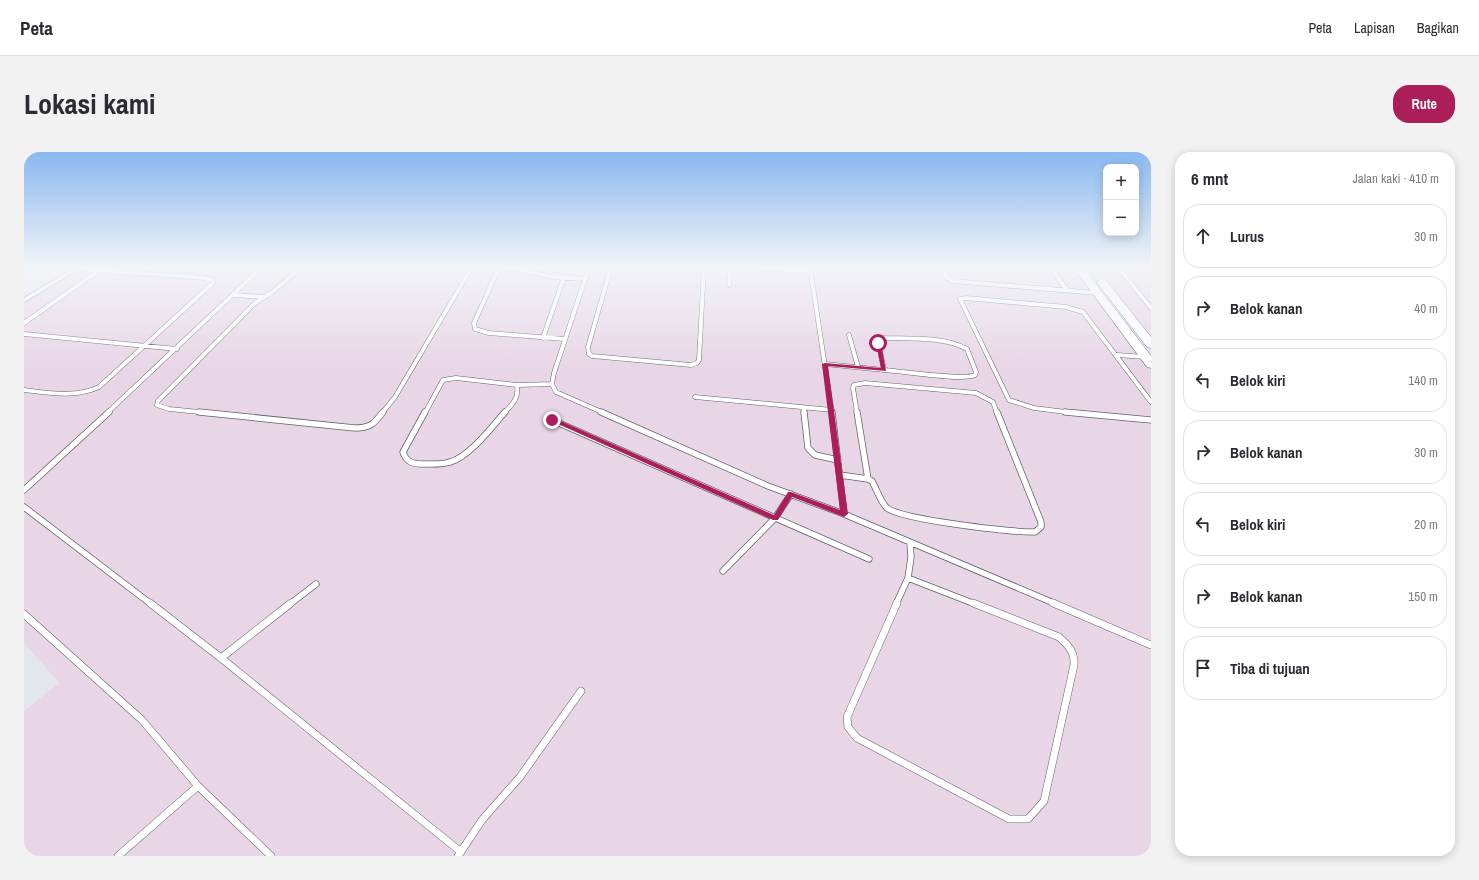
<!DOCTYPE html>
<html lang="id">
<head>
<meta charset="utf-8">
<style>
  :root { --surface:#fff; --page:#f2f2f3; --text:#2b2b33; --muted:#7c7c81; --line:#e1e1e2; --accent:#ac1e5a }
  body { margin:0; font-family:"Archivo Narrow",sans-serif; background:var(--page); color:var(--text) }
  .controls { position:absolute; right:12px; top:12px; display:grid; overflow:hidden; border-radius:8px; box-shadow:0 2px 10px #0003 }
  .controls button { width:36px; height:36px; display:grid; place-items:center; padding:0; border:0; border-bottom:1px solid var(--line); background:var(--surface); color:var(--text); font:20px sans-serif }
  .stop { position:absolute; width:12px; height:12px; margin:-9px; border:3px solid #ac1e5a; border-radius:50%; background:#fff }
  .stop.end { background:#ac1e5a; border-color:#fff; box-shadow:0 1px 4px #0008 }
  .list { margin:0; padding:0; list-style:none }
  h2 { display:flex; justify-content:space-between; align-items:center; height:52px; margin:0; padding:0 16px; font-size:17px }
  h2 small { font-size:13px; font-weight:400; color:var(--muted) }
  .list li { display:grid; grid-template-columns:26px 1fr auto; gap:12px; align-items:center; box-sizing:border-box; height:64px; margin:0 8px 8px; padding:0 8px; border:1px solid var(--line); border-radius:16px }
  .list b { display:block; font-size:15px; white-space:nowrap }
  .list em { font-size:13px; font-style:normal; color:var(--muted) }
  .icon { flex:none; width:22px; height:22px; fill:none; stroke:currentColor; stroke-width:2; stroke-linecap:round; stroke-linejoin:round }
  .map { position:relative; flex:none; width:1127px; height:704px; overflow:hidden; border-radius:16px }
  header { display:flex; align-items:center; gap:24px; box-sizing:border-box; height:56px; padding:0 20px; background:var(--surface); border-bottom:1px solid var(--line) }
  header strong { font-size:19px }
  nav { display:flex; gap:22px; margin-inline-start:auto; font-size:14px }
  .intro { display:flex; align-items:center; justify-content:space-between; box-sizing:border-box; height:96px; padding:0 24px }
  h1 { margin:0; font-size:28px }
  .button { padding:10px 18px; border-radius:16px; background:var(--accent); color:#fff; font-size:14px; font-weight:700 }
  main { display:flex; gap:24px; padding:0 24px }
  aside { flex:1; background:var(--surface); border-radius:16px; box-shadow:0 2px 10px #0003 }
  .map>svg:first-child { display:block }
</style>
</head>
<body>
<header>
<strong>Peta</strong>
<nav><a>Peta</a><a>Lapisan</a><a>Bagikan</a></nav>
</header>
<div class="intro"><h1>Lokasi kami</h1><a class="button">Rute</a></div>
<main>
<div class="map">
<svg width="1127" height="704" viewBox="0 0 1127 704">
  <rect width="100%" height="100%" fill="#e3e7ed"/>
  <!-- industrial -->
  <path fill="#e8d6e7" d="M49,115H1127V704H0V559L35,531L0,491V145Z"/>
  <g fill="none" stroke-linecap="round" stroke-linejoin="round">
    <!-- lane-far2 casing -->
    <g stroke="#5f6267" stroke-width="5">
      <path id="lane-far2" d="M565,115L530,221L528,232L532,240L580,261
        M587,115L564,195L565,202L568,204L667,213L673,211L675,208L680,115
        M728,115L787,120
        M786,115L808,261
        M917,115L923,126L928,129L1073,141
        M1026,115L1043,138
        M1094,115L1127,156
        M705,133L706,115
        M210,143L240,145
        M0,148L43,122L56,117L181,126L188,128L189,131L75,235C51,246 26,241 0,238
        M0,171L77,117
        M0,182L153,197
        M825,183L834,215
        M519,186L540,125
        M858,186C885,187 919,184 943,197L952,220L951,223C939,229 877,219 860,218L854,189Z
        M541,187L465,181L451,177L450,171L474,118L489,116L530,125L561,127
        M1093,203L1121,205
        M801,212L860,218
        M493,233L528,232
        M671,245L808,258
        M779,255L780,261
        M83,261L238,115
        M185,261L145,257L133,253L134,249L231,151L247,141L278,115
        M358,261L371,245L448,115
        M401,261L419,228L432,226L493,233
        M480,261C489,252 495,246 493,233
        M833,261L829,236L830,233L841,231L952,241L969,250L973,261
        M1050,261L1010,256L985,248L936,147L942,146L1042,155L1059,160L1127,250"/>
    </g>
    <!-- lane-far1 casing -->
    <g stroke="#5f6267" stroke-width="7">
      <path id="lane-far1" d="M175,260L331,276C346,276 350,272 359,260
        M401,260L379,300C382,310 389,312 398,312C407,312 417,313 426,310C445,305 468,275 481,260
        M577,260L744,334L820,362L1032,452
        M780,260L784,296L791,303L814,308
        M808,260L820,362
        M833,260L844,327
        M1041,260L1127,268
        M528,268L845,407
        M816,323L844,327
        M844,327L848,329C852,336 857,351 863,356C879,368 987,380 1011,380L1017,375V370L973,260
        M0,338L85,260
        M0,355L127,452
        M699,419L751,366L767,342
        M884,426L887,405L886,390
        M266,452L292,432
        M872,452L884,426L951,452"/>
    </g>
    <!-- lane casing -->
    <g stroke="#5f6267" stroke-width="8">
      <path id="lane" d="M126,451L197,506L437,700
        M873,451L823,565L824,575L833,586L985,667H1004L1020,649L1050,513C1051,500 1044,493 1035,485L949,451
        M1029,451L1127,493
        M0,462L118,568L174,634L247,704
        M197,506L267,451
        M94,704L174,634
        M434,704L458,668L496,625L557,539"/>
    </g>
    <!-- secondary casing -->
    <g stroke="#5f6267" stroke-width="1">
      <path id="secondary" d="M1049,115H1059L1127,204V216L1123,215Z
        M1078,127L1082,128L1127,185V196L1123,195L1074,132L1073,130Z"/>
    </g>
    <!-- lane-far2 -->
    <use href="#lane-far2" stroke="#fff" stroke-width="4"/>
    <!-- lane-far1 -->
    <use href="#lane-far1" stroke="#fff" stroke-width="5.5"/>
    <!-- lane -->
    <use href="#lane" stroke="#fff" stroke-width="7"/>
    <!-- secondary -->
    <use href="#secondary" fill="#fff" fill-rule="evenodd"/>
  </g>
  <!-- sky -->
  <linearGradient id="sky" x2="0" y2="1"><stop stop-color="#8ab8f0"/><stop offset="0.54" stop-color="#f2f4f7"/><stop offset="1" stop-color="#f2f4f7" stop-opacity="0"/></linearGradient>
  <rect width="1127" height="214" fill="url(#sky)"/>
  <!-- route -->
  <path fill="#ac1e5a" d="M854,190L857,191L862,219L804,214L824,362L820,365L768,345L754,368H749L525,268L530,266L750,363L764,340H767L816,358L798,212L801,211L857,216L852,191Z"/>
</svg>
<div class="controls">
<button>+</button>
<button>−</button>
</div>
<div class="stop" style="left:854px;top:191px"></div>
<div class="stop end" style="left:528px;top:268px"></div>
</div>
<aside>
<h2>6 mnt<small>Jalan kaki · 410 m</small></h2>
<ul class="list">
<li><svg class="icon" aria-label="ahead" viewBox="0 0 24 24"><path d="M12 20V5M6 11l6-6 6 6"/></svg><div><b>Lurus</b></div><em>30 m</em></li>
<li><svg class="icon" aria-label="right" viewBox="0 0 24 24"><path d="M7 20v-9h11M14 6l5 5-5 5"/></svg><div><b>Belok kanan</b></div><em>40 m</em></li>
<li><svg class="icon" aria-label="left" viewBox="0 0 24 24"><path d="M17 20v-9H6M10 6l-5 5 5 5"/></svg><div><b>Belok kiri</b></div><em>140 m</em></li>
<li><svg class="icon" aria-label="right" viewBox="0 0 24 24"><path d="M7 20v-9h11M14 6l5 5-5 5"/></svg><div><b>Belok kanan</b></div><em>30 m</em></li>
<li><svg class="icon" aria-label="left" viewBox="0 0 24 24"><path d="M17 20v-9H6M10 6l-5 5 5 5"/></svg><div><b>Belok kiri</b></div><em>20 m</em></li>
<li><svg class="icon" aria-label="right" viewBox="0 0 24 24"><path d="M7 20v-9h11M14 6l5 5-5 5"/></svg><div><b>Belok kanan</b></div><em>150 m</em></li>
<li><svg class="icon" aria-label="arrive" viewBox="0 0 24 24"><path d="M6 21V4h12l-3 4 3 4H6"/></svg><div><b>Tiba di tujuan</b></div></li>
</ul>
</aside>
</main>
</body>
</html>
